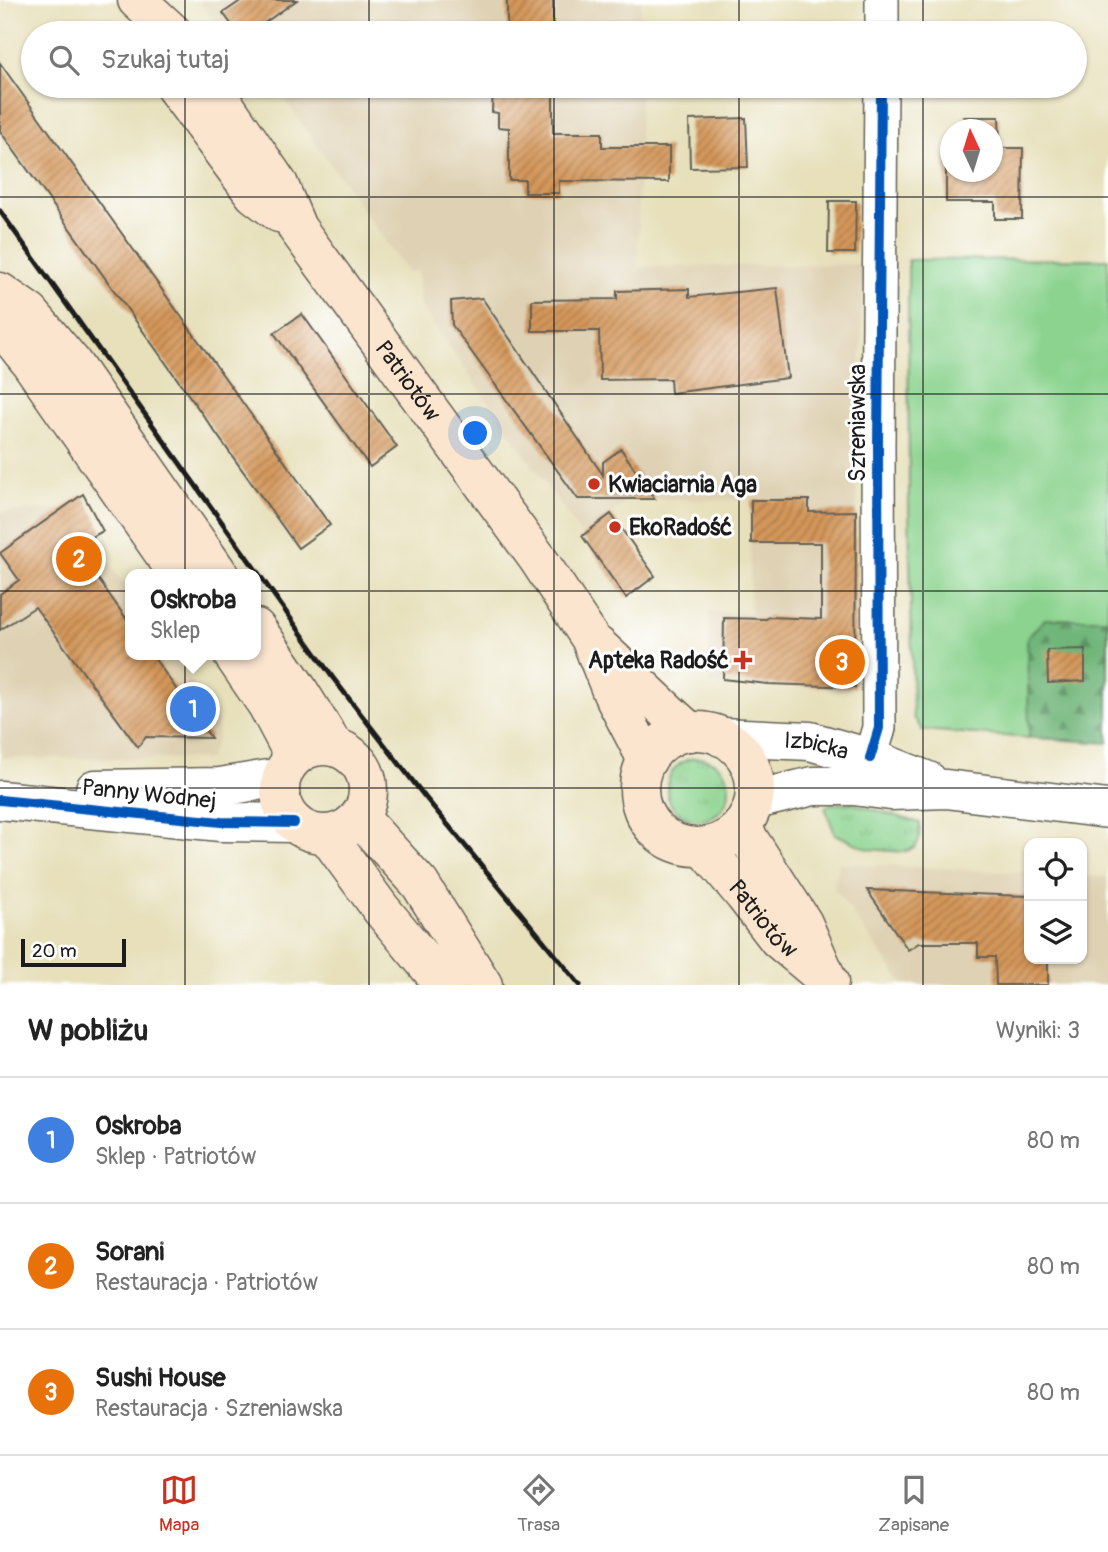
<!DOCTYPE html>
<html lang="pl">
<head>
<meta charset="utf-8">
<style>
  :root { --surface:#fff; --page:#f2f2f2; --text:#222; --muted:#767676; --line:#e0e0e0; --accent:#c8321e }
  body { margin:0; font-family:Pangolin,sans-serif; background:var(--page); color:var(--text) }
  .controls { position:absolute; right:21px; bottom:21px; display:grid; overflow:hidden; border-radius:14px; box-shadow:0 2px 5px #0004 }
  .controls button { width:63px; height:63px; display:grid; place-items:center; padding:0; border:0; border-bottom:2px solid var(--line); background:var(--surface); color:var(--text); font:35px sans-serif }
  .compass { position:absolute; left:940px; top:119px; width:63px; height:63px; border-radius:50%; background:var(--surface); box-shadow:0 2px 5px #0004; rotate:356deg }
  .scale { position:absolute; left:21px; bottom:18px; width:105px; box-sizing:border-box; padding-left:7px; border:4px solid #1c1c1c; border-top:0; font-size:19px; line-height:24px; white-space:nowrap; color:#1c1c1c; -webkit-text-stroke:5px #fff; paint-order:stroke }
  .you { position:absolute; left:476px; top:434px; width:24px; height:24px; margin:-18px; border:5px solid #fff; border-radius:50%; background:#1a73e8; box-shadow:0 0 0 10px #1a73e833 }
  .badge { display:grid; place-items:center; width:46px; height:46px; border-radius:50%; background:var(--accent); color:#fff; font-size:23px; font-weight:700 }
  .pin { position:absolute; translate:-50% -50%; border:4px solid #fff; box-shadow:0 2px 7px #0006 }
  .popup { position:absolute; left:125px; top:569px; width:136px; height:91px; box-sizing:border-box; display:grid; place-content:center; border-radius:14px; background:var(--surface); filter:drop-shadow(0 2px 5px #0005); font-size:23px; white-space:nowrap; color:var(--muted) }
  .popup b { font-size:26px; color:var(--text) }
  .popup::after { content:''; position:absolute; left:50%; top:100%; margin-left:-14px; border:14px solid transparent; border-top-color:var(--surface) }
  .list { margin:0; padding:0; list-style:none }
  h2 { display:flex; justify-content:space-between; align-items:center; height:91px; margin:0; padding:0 28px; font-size:30px }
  h2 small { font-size:23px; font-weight:400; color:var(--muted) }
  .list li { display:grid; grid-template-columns:46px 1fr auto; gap:21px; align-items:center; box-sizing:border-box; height:126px; padding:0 28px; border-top:2px solid var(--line) }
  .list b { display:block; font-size:26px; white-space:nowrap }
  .list p { margin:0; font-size:23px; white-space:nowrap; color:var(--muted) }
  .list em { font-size:23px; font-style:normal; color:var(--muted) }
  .icon { flex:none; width:38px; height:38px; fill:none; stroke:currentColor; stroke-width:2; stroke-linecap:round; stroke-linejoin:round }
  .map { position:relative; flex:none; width:1108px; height:985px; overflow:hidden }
  .search { position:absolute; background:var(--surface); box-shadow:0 2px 5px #0004; left:21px; right:21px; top:21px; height:77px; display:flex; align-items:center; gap:18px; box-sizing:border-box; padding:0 24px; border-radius:38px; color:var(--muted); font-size:26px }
  .sheet { height:469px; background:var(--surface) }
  nav { display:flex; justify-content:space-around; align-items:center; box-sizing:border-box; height:98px; border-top:2px solid var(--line); background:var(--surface); font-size:19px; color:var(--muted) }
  nav a { display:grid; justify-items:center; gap:4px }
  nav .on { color:var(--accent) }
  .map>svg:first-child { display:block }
</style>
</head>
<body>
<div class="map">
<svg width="1108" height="985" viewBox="0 0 1108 985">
  <defs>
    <pattern id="grass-tufts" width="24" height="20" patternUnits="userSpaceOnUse" patternTransform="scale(1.75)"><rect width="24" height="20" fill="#8bd38e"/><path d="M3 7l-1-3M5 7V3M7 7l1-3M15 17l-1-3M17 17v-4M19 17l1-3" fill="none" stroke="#77b57a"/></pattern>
    <pattern id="forest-firs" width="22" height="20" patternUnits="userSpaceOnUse" patternTransform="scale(1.75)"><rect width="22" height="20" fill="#70b579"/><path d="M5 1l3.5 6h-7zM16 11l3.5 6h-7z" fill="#5b9262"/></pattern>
    <pattern id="building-hatch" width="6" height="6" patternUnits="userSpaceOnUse" patternTransform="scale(1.75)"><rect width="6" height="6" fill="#d4975a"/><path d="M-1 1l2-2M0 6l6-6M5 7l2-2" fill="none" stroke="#ab7a4a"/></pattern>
  </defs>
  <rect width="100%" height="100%" fill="#fff"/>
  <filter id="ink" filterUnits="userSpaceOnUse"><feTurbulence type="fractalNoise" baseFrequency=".0143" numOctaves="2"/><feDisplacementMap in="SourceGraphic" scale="14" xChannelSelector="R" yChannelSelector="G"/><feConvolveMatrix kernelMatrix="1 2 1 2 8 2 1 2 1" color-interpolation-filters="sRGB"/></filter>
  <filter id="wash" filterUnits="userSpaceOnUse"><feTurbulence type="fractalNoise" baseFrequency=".00686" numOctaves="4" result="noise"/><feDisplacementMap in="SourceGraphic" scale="28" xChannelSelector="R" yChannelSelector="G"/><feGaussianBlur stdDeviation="1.57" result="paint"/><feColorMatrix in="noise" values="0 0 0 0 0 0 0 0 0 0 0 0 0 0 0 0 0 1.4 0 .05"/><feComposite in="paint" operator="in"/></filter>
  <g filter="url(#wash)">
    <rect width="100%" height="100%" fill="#e7e0bb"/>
    <!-- built -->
    <path fill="#dfd2b4" d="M199,0H641V33H223Z
      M275,86H640L638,267L864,264L856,514V679L848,690L709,683V612L750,614V500L630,499L611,514L655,576L626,598L420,305L418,271L407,272Z
      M71,508L130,593V655H173L218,720V738L208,759L0,758V512Z
      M839,863L1029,873V959H1082V876L1108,877V985H904L834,888Z"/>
    <!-- grass -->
    <path fill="url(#grass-tufts)" stroke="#547855" stroke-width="2" d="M667 789a31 31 0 1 1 62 0a31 31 0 1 1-62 0Z
      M851,803L920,823L919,841L914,848L903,852L868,849L835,834L825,807L831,804Z"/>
    <!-- forest -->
    <path fill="url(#forest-firs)" stroke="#46684a" stroke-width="2" d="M1008,568H1108V743L967,733Z"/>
    <!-- green -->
    <path fill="#8bd38e" stroke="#547855" stroke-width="2" d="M1108,259V619H1045L1027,637L1029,738L922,730L913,716L909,504L908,260Z"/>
    <g id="blocks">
      <!-- building -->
      <path fill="url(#building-hatch)" d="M242,0H297L250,33H238L223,13Z
        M507,0H553V33H507Z
        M0,63L330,525L298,548L0,131Z
        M493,86H553V133H602V147H669V182L559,181V193H525V180H509V128L498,127V113L492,112Z
        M964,117H999L1000,148H1023L1022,219H995V202H946V156H950V172H992V130H965Z
        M746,118L748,167L690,168L689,120Z
        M829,201H856L855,253H828Z
        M777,288L788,378L671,393L670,379L600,380L599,331H532V300L617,299V291L689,289V297Z
        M482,298L603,475V462L621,449L655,499H578L452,325L451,301Z
        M302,314L397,447L370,467L274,333Z
        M83,494L103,531L75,546L130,624V655H152L211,738L146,737L138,747L35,607L0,630V594L19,580L0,553Z
        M751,500H809V512L856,511L855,687L768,684L723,679L724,618L766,619L769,617L821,619V543H751Z
        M611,514L655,576L626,598L582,536Z
        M1085,649V681L1048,683L1047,650Z
        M867,890L1029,896V959H1048V985H996L995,957H978V943H919L908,950Z"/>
    </g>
  </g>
  <g filter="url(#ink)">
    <use href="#blocks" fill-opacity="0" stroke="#636154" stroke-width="2"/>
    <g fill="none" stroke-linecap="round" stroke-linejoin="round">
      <!-- minor casing -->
      <g stroke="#636154" stroke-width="36">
        <path id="minor" d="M882,33V0
          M870,758L879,728L878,446L881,86"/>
      </g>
      <!-- tertiary casing -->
      <g stroke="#636154" stroke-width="41">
        <g id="tertiary">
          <path id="s1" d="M721,737L810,741L870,758L928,781"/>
          <path d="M95,789L220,787L281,777"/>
          <path d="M0,800L221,822L294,823"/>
          <path d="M755,800L813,786H854L891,791L946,789L1108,809"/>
        </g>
      </g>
      <!-- secondary casing -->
      <g stroke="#636154" stroke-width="41">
        <g id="secondary">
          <path d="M137,0L173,33"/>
          <path d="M174,86L254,194L279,213"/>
          <path id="s2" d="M212,86L279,185L297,228L538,559L590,638L612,693L647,760"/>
          <path d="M0,292L30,313L72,363L219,574"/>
          <path d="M0,321L6,332L30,362L178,574"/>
          <path d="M256,628L296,686L334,747"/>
          <path d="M597,645C629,674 658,704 690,732"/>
          <path d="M233,655L267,705L294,756"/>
          <circle cx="697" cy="789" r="58"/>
          <circle cx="324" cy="790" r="44"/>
          <path d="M359,817L420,884L483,985"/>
          <path d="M741,827L803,923L825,974"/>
          <path d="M326,834L381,909L444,985"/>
          <path id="s3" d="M704,847L744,895L778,939L829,982"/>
        </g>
      </g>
      <!-- minor -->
      <use href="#minor" stroke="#fff" stroke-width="33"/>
      <!-- tertiary -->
      <use href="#tertiary" stroke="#fff" stroke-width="38"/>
      <!-- secondary -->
      <use href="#secondary" stroke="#fbe5cf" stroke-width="38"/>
      <!-- rail -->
      <path stroke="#1c1c1c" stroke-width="5" d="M0,211L333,678L425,797L580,985"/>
      <!-- cycleway casing -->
      <g stroke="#fff" stroke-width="15">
        <path id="cycleway" d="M870,758L879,728L878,446L881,86
          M0,800L221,822L294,823"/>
      </g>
      <!-- cycleway -->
      <use href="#cycleway" stroke="#0057b8" stroke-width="10"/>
    </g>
  </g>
  <!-- grid -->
  <path fill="none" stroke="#1c1c1c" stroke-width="2" stroke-opacity="0.55" d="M185,0V33M369,0V33M554,0V33M739,0V33M923,0V33M185,86V985M369,86V985M554,86V985M739,86V985M923,86V985M0,197H1108M0,394H1108M0,591H1108M0,788H1108"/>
  <!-- markers -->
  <g fill="#c8321e" stroke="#fff" stroke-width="2.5">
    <circle cx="594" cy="484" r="7"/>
    <circle cx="615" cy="527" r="7"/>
    <path d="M739.5 649.5h7v7h7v7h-7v7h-7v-7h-7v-7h7z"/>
  </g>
  <g text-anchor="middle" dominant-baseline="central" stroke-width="6" stroke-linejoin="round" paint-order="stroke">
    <!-- street labels -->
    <g font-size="23" fill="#1c1c1c" stroke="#fff">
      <text stroke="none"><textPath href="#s2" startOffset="355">Patriotów</textPath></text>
      <text transform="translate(857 423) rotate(-90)">Szreniawska</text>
      <text stroke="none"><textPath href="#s1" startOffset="96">Izbicka</textPath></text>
      <text transform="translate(149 794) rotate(6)">Panny Wodnej</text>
      <text stroke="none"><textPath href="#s3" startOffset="93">Patriotów</textPath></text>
    </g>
    <!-- poi labels -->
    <g font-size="23" font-weight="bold" fill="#1c1c1c" stroke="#fff" text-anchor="start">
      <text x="608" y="484">Kwiaciarnia Aga</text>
      <text x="629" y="527">EkoRadość</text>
      <text x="729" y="660" text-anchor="end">Apteka Radość</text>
    </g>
  </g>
</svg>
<div class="controls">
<button><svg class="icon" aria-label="locate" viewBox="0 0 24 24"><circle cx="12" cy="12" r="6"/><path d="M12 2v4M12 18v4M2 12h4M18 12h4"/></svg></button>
<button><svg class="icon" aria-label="layers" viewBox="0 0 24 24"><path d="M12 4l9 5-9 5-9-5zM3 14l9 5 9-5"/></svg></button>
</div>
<svg class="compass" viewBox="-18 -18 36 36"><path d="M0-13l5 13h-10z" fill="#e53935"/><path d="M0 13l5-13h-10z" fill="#767676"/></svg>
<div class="scale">20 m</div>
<div class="you"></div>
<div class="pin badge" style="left:193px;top:709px;background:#3f7fe0">1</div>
<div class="popup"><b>Oskroba</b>Sklep</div>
<div class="pin badge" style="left:79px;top:559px;background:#e8710a">2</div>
<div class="pin badge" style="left:842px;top:662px;background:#e8710a">3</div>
<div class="search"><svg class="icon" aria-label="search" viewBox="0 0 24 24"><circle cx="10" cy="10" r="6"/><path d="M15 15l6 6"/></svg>Szukaj tutaj</div>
</div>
<section class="sheet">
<h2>W pobliżu<small>Wyniki: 3</small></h2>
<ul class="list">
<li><span class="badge" style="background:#3f7fe0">1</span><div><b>Oskroba</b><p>Sklep · Patriotów</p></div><em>80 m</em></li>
<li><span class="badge" style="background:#e8710a">2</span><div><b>Sorani</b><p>Restauracja · Patriotów</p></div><em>80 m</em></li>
<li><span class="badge" style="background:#e8710a">3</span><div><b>Sushi House</b><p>Restauracja · Szreniawska</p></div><em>80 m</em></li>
</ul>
</section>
<nav>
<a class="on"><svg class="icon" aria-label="map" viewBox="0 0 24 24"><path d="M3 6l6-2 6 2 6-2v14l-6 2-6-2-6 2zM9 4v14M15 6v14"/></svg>Mapa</a>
<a><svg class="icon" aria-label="directions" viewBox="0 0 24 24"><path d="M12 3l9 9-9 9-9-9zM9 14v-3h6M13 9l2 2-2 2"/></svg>Trasa</a>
<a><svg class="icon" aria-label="saved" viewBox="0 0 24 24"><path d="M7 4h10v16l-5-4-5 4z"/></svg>Zapisane</a>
</nav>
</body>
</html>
